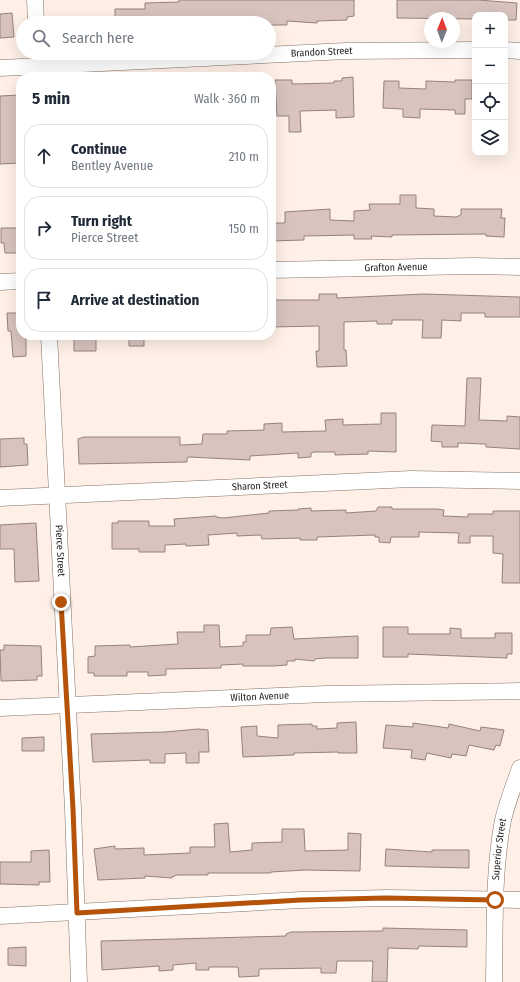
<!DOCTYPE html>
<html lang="en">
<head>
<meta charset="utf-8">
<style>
  :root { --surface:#fff; --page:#f2f2f3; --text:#1f2937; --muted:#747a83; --line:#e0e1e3 }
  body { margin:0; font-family:"Fira Sans Condensed",sans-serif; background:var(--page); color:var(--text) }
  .controls { position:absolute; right:12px; top:12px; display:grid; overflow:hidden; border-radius:8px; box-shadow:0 4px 16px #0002 }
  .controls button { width:36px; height:36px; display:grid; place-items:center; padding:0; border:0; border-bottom:1px solid var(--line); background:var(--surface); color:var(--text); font:20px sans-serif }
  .compass { position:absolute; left:424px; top:12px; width:36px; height:36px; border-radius:50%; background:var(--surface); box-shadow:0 4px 16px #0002; rotate:1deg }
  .stop { position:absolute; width:12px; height:12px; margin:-9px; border:3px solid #b45309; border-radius:50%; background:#fff }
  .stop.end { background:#b45309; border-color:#fff; box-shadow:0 1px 4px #0008 }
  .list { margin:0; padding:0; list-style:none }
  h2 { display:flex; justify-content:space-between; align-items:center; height:52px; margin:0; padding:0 16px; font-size:17px }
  h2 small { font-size:13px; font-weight:400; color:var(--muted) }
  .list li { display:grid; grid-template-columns:26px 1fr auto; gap:12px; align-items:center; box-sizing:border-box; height:64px; margin:0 8px 8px; padding:0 8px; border:1px solid var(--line); border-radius:16px }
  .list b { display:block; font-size:15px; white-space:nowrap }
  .list p { margin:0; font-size:13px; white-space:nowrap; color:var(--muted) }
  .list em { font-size:13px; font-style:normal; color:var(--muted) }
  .icon { flex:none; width:22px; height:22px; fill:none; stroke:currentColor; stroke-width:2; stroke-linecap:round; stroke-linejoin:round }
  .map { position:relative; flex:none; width:520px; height:982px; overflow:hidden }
  .search { position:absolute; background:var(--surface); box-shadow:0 4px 16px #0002; left:16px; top:16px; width:260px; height:44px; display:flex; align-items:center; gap:10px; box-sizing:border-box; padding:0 14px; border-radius:22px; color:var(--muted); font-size:15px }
  .panel { position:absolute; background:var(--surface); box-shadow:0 4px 16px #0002; left:16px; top:72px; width:260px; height:268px; border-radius:16px }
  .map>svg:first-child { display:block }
</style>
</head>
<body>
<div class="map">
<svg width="520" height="982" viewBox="0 0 520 982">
  <rect width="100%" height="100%" fill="#fef0e6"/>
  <!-- building -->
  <path fill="#d8c3be" stroke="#95827d" d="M179,0H354V16L347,17V20L317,21V23L287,21V25H269V23H115V9H145V3L179,2Z
    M397,0H478L517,3L516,20H505V15H475V19L397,18Z
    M12,13L14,37L0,38V14Z
    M353,77L354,117L336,118V110L300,111L301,132H289V116H277L275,80H292V84L334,83V81H342V78Z
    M455,80H472V99H465V114H455V110L420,109V118L403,117V109L383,108L384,81H399V88L426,89V81L455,82Z
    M20,95L21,163L0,164V96Z
    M400,195H416V208L434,209V216L456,217L461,215V209H502L501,218H505L504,237L486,236V234L392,235V237L371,236L372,239H354V235L304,236V240L271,241V223H285V212L330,209V220L354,221V211L370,210L369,204H400Z
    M1,228H21V253H5L4,243H1Z
    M319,294H337V298L424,294L520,297V317H485V313H461V321L442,320L441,338H422L423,320H392V324H377V321L344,322V350H346L347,366L317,367L316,351H319V326L271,327V300H319Z
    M7,313H21V335H26V356L13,357L11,331H8Z
    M74,335H96V351H74Z
    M129,335H144V346H129Z
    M467,378H481L479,420L507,421V416L520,417V449L486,447V444L458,443V447H442V442L431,441L432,425L465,426Z
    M381,413H396V452L368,451V454L335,455V452H314L311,453V457L298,458V453L250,456V460L189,457L187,458V462L79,464L78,439L84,437H180V445L202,444L203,434H227V431L264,430V424L282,423V432L326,431L325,420L343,419V425L381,424Z
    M24,438V444H27L28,465L0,467V439Z
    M378,507H392V509H437L444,510L443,516L468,517V514H493V511H520V583H502L503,554L493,553V536H470V543H458L459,533L419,532V537H391L390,543L379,542V537H375V535L317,537V540H300V538L262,539L261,535L237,536V533L208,535L209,545L186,546V544L165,545V552H139V549H112V523H118V521H149V526H175L174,519L216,516V517L223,518L269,513V511L298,510V509L311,508V511L346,510V513L376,511Z
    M36,523L39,581L15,582L14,549H0V525Z
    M204,625H219L220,647L243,646V642H246V635H270L271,628L292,627L294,639L358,636V658H325L315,659L314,661L295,659V661H287V665L273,666H243V664L221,665V668L166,669V675L148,676V672H127V676H94V673H88V657L95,656V646L130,645V647L178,644L177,632H204Z
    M383,627H408V634H450V628L461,629V638H495V633H512V654H507V658L408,654V657H383Z
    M4,645L41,646L42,676H37V680L1,681L0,650H4Z
    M356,722L357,753H338V752L294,753V755L243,757L241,727L257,726V736L278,738V725L312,724V726H317V729L337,728V723Z
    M413,723L448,728L449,724L480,731L481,727L504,730L500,746L496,745L494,750L469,745L466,756L452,754L451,758L427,753L425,760L411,758L412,750L383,748L386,725L413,727Z
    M198,729L208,730L209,752H199V763H186V753L165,754V763H150V760L93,762L91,734L165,732Z
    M44,737V751H22V738Z
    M228,823L230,852L252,850V843L282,842V829H304L305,851L348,850V833L361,834L360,871L305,870L271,872V873H208V875H177L172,877V878L145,876V878L98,880L94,849L115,846V849L144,848V855L190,853V847H215L214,824Z
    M386,849L432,852V850H469V868L385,866Z
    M49,850L50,882H39V885L0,884V862H31V851Z
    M383,928L467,930V947L419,946L418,949L388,948L387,982H372L373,961H337L336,973H321V968L259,969V976L239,977L238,967H209V970H196V963L173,965V970L159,971V966L102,970L101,941L286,936V934L291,932L383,931Z
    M26,947V966L8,965V948Z"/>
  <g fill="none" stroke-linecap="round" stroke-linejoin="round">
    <!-- minor casing -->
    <g stroke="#817267" stroke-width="17">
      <g id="minor">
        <path d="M35,0L36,23"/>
        <path d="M505,50L520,51"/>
        <path id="s1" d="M0,68L346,51L475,50"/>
        <path id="s2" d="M271,270L473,266L520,267"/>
        <path d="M0,282L21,281"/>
        <path id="s3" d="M49,335L73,809L79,982"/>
        <path id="s4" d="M0,498L411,479L520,481"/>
        <path id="s5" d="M0,708L326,694L520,691"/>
        <path d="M0,916L301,900L387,898L520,900"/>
        <path id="s6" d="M494,982C495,928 493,873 503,820C507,803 514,785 520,768"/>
      </g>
    </g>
    <!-- minor -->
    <use href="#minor" stroke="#fff" stroke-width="16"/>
  </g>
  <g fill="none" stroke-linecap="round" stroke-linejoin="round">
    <!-- route -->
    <path stroke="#b45309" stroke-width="5" d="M61,602L73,809L77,913L301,900L386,898L495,900"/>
  </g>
  <g text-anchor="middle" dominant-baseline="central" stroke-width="3" stroke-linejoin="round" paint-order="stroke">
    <!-- street labels -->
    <g font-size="10" fill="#241e1a" stroke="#fff">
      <text stroke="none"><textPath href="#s1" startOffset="322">Brandon Street</textPath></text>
      <text stroke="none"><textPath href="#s2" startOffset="125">Grafton Avenue</textPath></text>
      <text stroke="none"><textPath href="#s4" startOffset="260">Sharon Street</textPath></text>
      <text stroke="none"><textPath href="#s3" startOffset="216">Pierce Street</textPath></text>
      <text stroke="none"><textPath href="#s5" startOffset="260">Wilton Avenue</textPath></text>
      <text stroke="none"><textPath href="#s6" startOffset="133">Superior Street</textPath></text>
    </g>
  </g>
</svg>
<div class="controls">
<button>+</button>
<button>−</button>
<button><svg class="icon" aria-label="locate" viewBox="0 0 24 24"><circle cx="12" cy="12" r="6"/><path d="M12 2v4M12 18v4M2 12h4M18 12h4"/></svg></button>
<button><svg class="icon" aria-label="layers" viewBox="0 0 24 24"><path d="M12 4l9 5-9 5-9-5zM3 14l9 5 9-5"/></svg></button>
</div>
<svg class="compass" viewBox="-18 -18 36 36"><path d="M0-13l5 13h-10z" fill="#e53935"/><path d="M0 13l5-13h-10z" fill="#747a83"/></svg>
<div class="stop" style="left:495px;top:900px"></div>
<div class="stop end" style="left:61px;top:602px"></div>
<div class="search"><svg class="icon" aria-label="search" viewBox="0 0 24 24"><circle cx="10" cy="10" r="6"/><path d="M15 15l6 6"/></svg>Search here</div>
<section class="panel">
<h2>5 min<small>Walk · 360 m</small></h2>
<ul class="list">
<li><svg class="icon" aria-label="ahead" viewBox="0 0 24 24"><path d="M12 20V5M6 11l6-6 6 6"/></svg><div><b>Continue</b><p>Bentley Avenue</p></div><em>210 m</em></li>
<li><svg class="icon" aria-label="right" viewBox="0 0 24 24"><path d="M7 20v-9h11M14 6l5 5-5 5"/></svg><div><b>Turn right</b><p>Pierce Street</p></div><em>150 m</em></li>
<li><svg class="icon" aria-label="arrive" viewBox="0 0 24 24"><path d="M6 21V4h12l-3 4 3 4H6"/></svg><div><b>Arrive at destination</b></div></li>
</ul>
</section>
</div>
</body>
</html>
